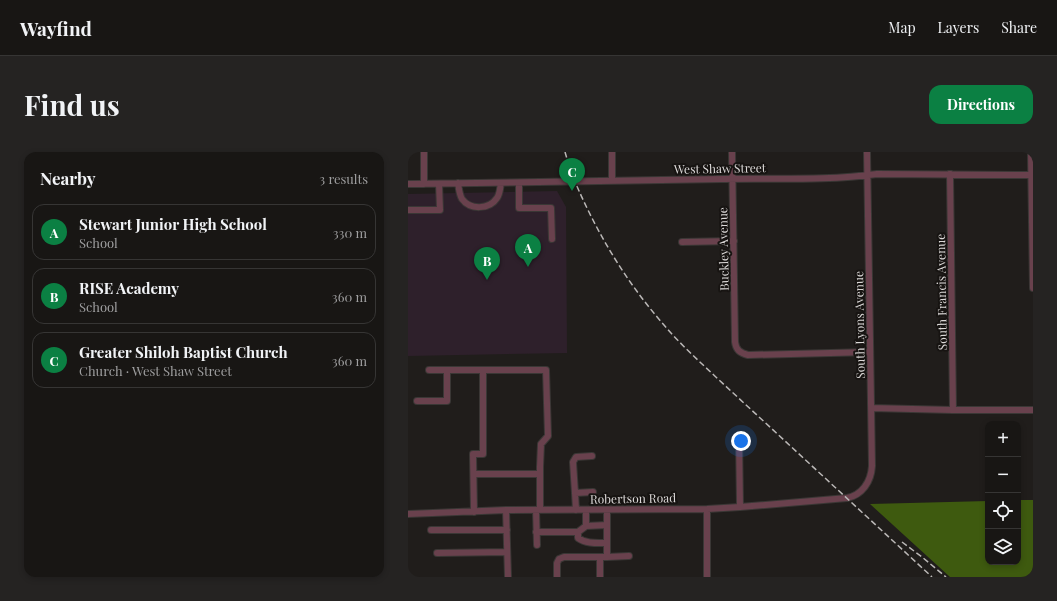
<!DOCTYPE html>
<html lang="en">
<head>
<meta charset="utf-8">
<style>
  :root { --surface:#181614; --page:#252322; --text:#f1f3f6; --muted:#9f9fa0; --line:#363534; --accent:#0b8043 }
  body { margin:0; font-family:"Playfair Display",serif; background:var(--page); color:var(--text) }
  .controls { position:absolute; right:12px; bottom:12px; display:grid; overflow:hidden; border-radius:8px; box-shadow:0 2px 6px #0003 }
  .controls button { width:36px; height:36px; display:grid; place-items:center; padding:0; border:0; border-bottom:1px solid var(--line); background:var(--surface); color:var(--text); font:20px sans-serif }
  .you { position:absolute; left:333px; top:289px; width:14px; height:14px; margin:-10px; border:3px solid #fff; border-radius:50%; background:#1a73e8; box-shadow:0 0 0 6px #1a73e833 }
  .badge { display:grid; place-items:center; width:26px; height:26px; border-radius:50%; background:var(--accent); color:#fff; font-size:13px; font-weight:700 }
  .pin { position:absolute; translate:-50% -33px; filter:drop-shadow(0 1px 2px #0008) }
  .pin::after { content:''; position:absolute; top:21px; width:14px; height:12px; background:inherit; clip-path:polygon(0 0,100% 0,50% 100%) }
  .list { margin:0; padding:0; list-style:none }
  h2 { display:flex; justify-content:space-between; align-items:center; height:52px; margin:0; padding:0 16px; font-size:17px }
  h2 small { font-size:13px; font-weight:400; color:var(--muted) }
  .list li { display:grid; grid-template-columns:26px 1fr auto; gap:12px; align-items:center; box-sizing:border-box; height:56px; margin:0 8px 8px; padding:0 8px; border:1px solid var(--line); border-radius:12px }
  .list b { display:block; font-size:15px; white-space:nowrap }
  .list p { margin:0; font-size:13px; white-space:nowrap; color:var(--muted) }
  .list em { font-size:13px; font-style:normal; color:var(--muted) }
  .icon { flex:none; width:22px; height:22px; fill:none; stroke:currentColor; stroke-width:2; stroke-linecap:round; stroke-linejoin:round }
  .map { position:relative; flex:none; width:625px; height:425px; overflow:hidden; border-radius:12px }
  header { display:flex; align-items:center; gap:24px; box-sizing:border-box; height:56px; padding:0 20px; background:var(--surface); border-bottom:1px solid var(--line) }
  header strong { font-size:19px }
  nav { display:flex; gap:22px; margin-inline-start:auto; font-size:14px }
  .intro { display:flex; align-items:center; justify-content:space-between; box-sizing:border-box; height:96px; padding:0 24px }
  h1 { margin:0; font-size:28px }
  .button { padding:10px 18px; border-radius:12px; background:var(--accent); color:#fff; font-size:14px; font-weight:700 }
  main { display:flex; gap:24px; padding:0 24px }
  aside { flex:1; background:var(--surface); border-radius:12px; box-shadow:0 2px 6px #0003 }
  .map>svg:first-child { display:block }
</style>
</head>
<body>
<header>
<strong>Wayfind</strong>
<nav><a>Map</a><a>Layers</a><a>Share</a></nav>
</header>
<div class="intro"><h1>Find us</h1><a class="button">Directions</a></div>
<main>
<aside>
<h2>Nearby<small>3 results</small></h2>
<ul class="list">
<li><span class="badge">A</span><div><b>Stewart Junior High School</b><p>School</p></div><em>330 m</em></li>
<li><span class="badge">B</span><div><b>RISE Academy</b><p>School</p></div><em>360 m</em></li>
<li><span class="badge">C</span><div><b>Greater Shiloh Baptist Church</b><p>Church · West Shaw Street</p></div><em>360 m</em></li>
</ul>
</aside>
<div class="map">
<svg width="625" height="425" viewBox="0 0 625 425">
  <rect width="100%" height="100%" fill="#201d1b"/>
  <!-- education -->
  <path fill="#2e202b" d="M149,39L158,55L159,201L0,204V42Z"/>
  <!-- forest -->
  <path fill="#3e5a0f" d="M610,348H625V425H542L462,352L580,349V410H610Z"/>
  <g fill="none" stroke-linecap="round" stroke-linejoin="round">
    <!-- minor casing -->
    <g stroke="#3a3735" stroke-width="8">
      <path id="minor" d="M16,0V32
        M204,0V29
        M324,0L327,190C328,198 332,201 340,203L462,200
        M623,0L625,136
        M542,22L545,258
        M50,31C51,36 51,42 54,47C62,58 81,58 89,46C92,42 92,36 93,31
        M111,31V56H143L144,87
        M0,32C105,31 210,29 315,27C366,26 418,29 469,22L625,23
        M0,58H32L31,32
        M274,90L326,89
        M21,218H75
        M9,249H39V218
        M463,256L545,258H625
        M331,285L332,355
        M66,322H132
        M167,341L165,310L168,305L184,304
        M299,357V425
        M98,358L100,425
        M128,358L129,393
        M168,358L167,341L185,340
        M178,358V374
        M66,360L65,302H75V218H138L140,284L133,292L132,315V358
        M0,362L98,358L299,357L332,355L439,346C454,343 463,330 464,314L459,0
        M23,378H99
        M128,380H170L178,374L199,373
        M170,380V386C178,392 189,391 198,391
        M29,401L99,400
        M192,405V425
        M199,405L221,404
        M149,425V411L151,407L156,405H199V358"/>
    </g>
    <!-- minor -->
    <use href="#minor" stroke="#69414d" stroke-width="6"/>
    <!-- rail -->
    <path stroke="#bbb8b7" stroke-width="1.5" stroke-dasharray="6 3" stroke-linecap="butt" d="M157,0C160,10 163,22 168,32C190,83 219,131 256,173C272,192 291,209 310,227L524,425
      M494,390L514,405L538,425"/>
  </g>
  <g text-anchor="middle" dominant-baseline="central" stroke-width="4" stroke-linejoin="round" paint-order="stroke">
    <!-- street labels -->
    <g font-size="12" fill="#dcd9d8" stroke="#171412">
      <text transform="translate(312 16) rotate(-1)">West Shaw Street</text>
      <text transform="translate(315 97) rotate(-91)">Buckley Avenue</text>
      <text transform="translate(533 140) rotate(-91)">South Francis Avenue</text>
      <text transform="translate(451 173) rotate(-91)">South Lyons Avenue</text>
      <text transform="translate(225 346) rotate(-1)">Robertson Road</text>
    </g>
  </g>
</svg>
<div class="controls">
<button>+</button>
<button>−</button>
<button><svg class="icon" aria-label="locate" viewBox="0 0 24 24"><circle cx="12" cy="12" r="6"/><path d="M12 2v4M12 18v4M2 12h4M18 12h4"/></svg></button>
<button><svg class="icon" aria-label="layers" viewBox="0 0 24 24"><path d="M12 4l9 5-9 5-9-5zM3 14l9 5 9-5"/></svg></button>
</div>
<div class="you"></div>
<div class="pin badge" style="left:120px;top:115px">A</div>
<div class="pin badge" style="left:79px;top:128px">B</div>
<div class="pin badge" style="left:164px;top:39px">C</div>
</div>
</main>
</body>
</html>
